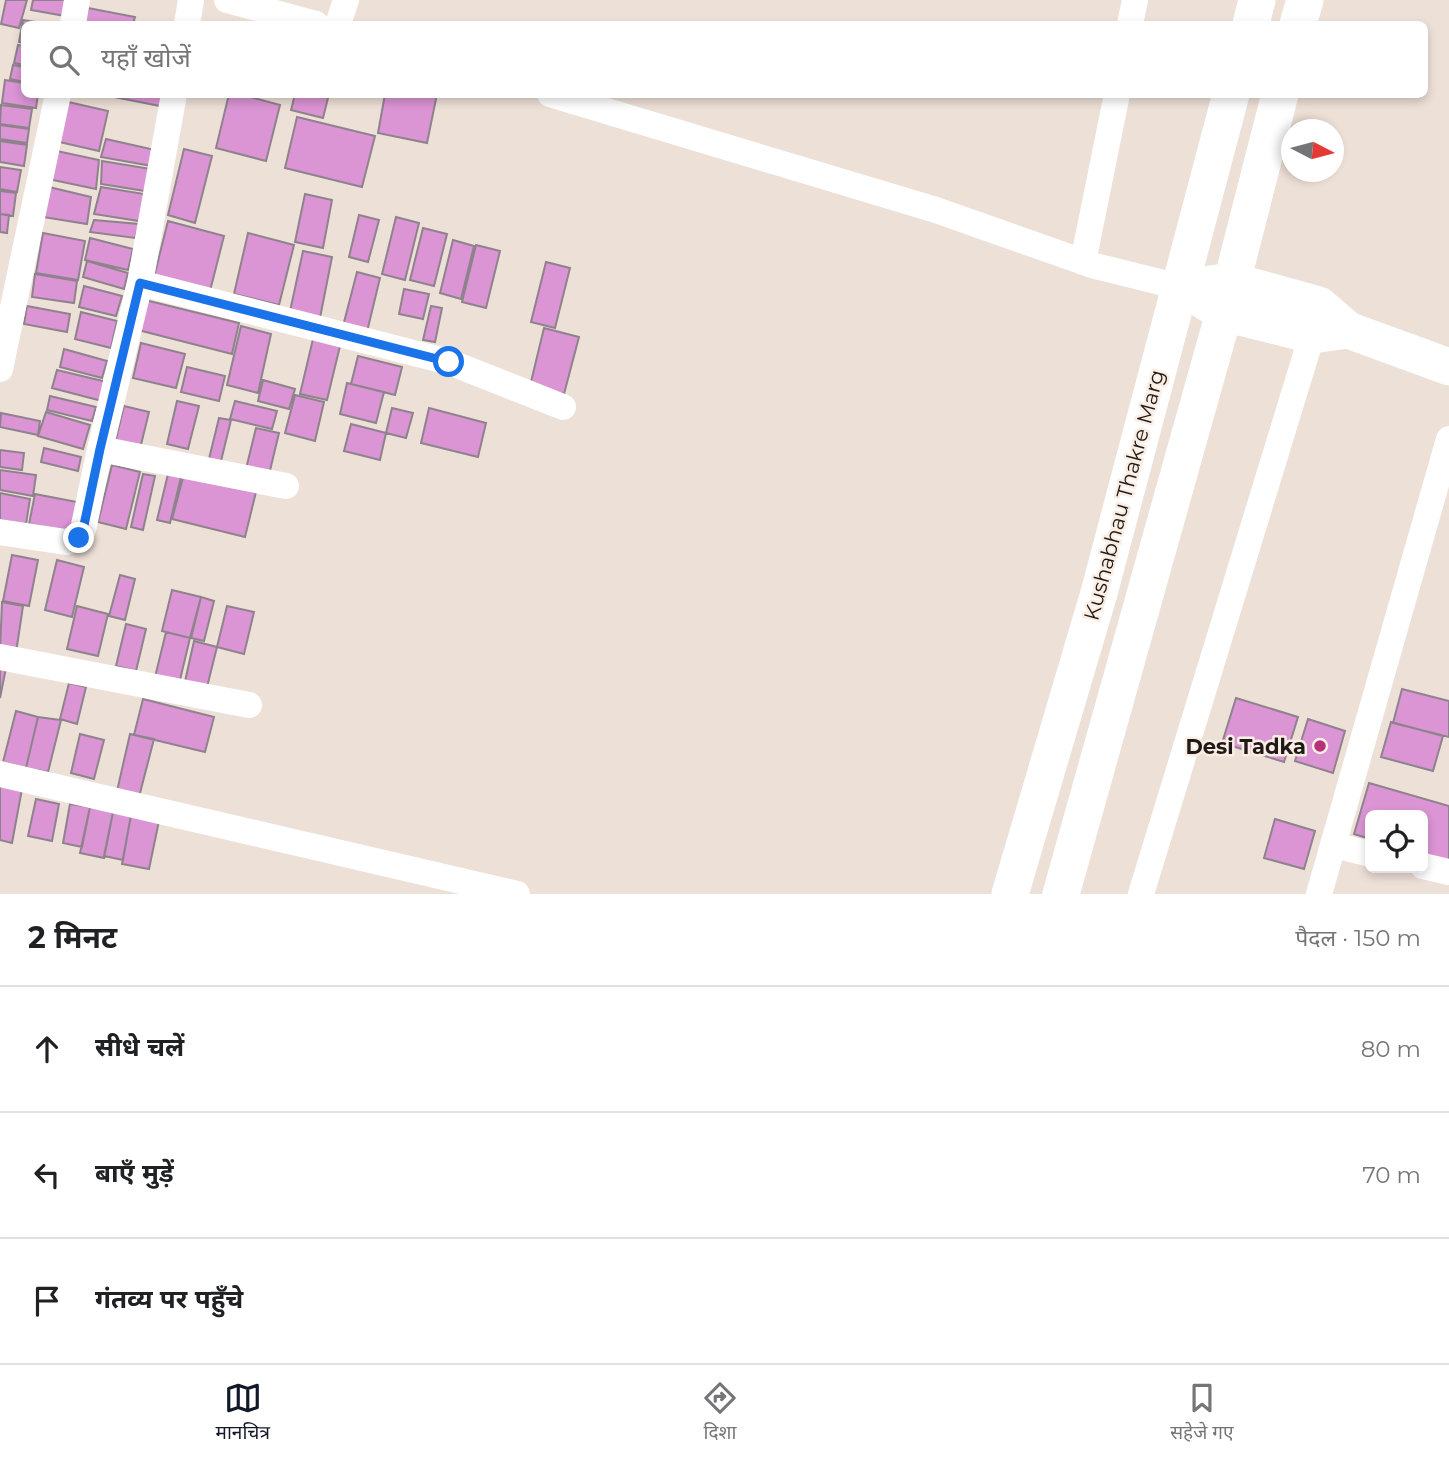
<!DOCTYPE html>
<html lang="hi">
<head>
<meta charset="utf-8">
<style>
  :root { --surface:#fff; --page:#f6f6f6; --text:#202124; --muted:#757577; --line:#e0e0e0; --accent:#111827 }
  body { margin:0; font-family:Montserrat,"Noto Sans Devanagari",sans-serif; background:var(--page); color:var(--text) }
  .controls { position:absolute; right:21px; bottom:21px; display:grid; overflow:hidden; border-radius:10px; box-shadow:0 4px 10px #0003 }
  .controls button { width:63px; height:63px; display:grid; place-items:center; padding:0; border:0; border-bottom:2px solid var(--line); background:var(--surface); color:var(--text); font:35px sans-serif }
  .compass { position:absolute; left:1281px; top:119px; width:63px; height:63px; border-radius:50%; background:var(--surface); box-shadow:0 4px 10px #0003; rotate:96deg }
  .stop { position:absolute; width:21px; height:21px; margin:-16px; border:5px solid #1a73e8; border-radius:50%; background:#fff }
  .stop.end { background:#1a73e8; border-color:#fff; box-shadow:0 2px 7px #0008 }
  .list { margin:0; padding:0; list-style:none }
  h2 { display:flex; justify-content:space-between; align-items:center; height:91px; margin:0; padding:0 28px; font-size:30px }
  h2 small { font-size:23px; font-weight:400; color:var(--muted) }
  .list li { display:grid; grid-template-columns:46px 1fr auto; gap:21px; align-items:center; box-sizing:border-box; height:126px; padding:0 28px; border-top:2px solid var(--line) }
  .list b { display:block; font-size:26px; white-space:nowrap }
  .list em { font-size:23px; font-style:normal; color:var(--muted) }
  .icon { flex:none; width:38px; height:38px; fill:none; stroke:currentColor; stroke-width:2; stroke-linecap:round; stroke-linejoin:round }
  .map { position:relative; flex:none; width:1449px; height:894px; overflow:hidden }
  .search { position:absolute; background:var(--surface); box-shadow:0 4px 10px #0003; left:21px; right:21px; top:21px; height:77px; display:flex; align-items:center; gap:18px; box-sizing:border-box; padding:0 24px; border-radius:10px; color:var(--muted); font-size:26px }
  .sheet { height:469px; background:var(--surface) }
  nav { display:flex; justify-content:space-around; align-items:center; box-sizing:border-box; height:98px; border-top:2px solid var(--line); background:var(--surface); font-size:19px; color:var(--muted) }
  nav a { display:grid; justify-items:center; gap:4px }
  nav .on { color:var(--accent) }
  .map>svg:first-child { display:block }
</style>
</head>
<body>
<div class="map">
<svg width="1449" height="894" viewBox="0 0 1449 894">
  <rect width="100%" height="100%" fill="#ede0d7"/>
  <!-- building -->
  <path fill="#db94d4" stroke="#8e838d" stroke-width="2" d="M6,0H27L19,28L1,24Z
    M33,0H68L65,16L31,10Z
    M88,8L135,17L133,24H85Z
    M23,20L48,24H24V43L19,42Z
    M18,45L24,46V65L14,63Z
    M13,65L24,67V82L10,79Z
    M5,80L24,83V94H38L36,108L2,103Z
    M115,94H162L160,106L114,97Z
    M229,94H239L280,105L266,161L216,148Z
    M295,94H329L323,118L291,110Z
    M385,94H437L427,143L378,133Z
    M64,101L108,111L99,151L55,141Z
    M1,105L32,109L29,128L0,124Z
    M297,117L375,136L362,187L285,168Z
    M0,125L29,129L27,143L0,139Z
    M106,139L155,150L152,166L101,157Z
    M0,141L27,145L24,166L0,162Z
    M184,149L212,156L195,223L168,215Z
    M52,150L99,160L96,189L48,179Z
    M102,161L151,169L145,191L101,184Z
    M0,167L21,170L17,192L0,189Z
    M49,187L91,197L87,224L43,217Z
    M101,187L144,194L139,221L94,214Z
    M0,191L16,193L13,216L0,214Z
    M305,194L332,200L323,248L295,242Z
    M0,214L9,215L7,233L0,232Z
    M359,215L379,220L368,262L349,257Z
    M396,217L419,223L405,280L382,274Z
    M94,220L139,224L135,238L90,232Z
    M168,221L224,236L209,295L153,281Z
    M423,228L447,234L434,286L410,280Z
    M43,233L85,241L78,280L36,273Z
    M248,233L294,245L279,305L234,294Z
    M90,238L133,249L128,270L85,260Z
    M453,240L474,246L461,299L440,293Z
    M476,245L500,251L486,308L462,302Z
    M303,251L332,257L319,323L289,316Z
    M87,261L128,273L124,289L83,277Z
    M546,262L570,268L555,328L531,322Z
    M357,272L380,278L366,336L342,330Z
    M35,274L77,281L74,303L32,297Z
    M84,286L122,296L116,316L79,307Z
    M404,289L429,294L423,319L399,314Z
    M141,299L239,323L232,354L134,329Z
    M27,306L70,314L67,332L24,324Z
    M431,306L442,308L435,342L423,340Z
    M81,312L117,321L111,348L75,339Z
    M241,326L271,334L258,393L227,385Z
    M544,328L579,337L564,394L530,386Z
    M313,339L340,346L327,400L300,394Z
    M141,343L185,354L176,388L133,378Z
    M64,349L107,361L102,378L60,367Z
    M358,356L402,367L395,395L351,384Z
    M187,367L225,376L219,401L181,392Z
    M57,370L107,382L102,401L52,388Z
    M263,380L295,389L289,409L258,401Z
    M347,383L384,392L376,423L340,414Z
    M295,395L324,402L315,441L285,433Z
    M50,396L96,407L92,421L47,410Z
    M177,401L199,406L188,449L167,444Z
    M235,401L277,411L272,429L230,419Z
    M124,406L149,412L139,453L114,447Z
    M392,408L413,413L406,438L386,433Z
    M429,408L486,423L478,457L421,443Z
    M46,412L90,425L83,449L38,436Z
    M1,413L40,421L38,435L0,427Z
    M219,418L231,420L220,465L208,463Z
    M351,424L386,433L380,460L344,451Z
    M256,428L279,433L267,483L244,477Z
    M44,448L81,457L78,471L41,462Z
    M0,450L24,453L22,470L0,467Z
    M112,465L140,472L126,529L98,522Z
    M0,470L36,475L33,496L0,490Z
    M143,474L155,476L143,530L131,527Z
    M168,474L181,477L170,523L157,520Z
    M184,474L256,492L245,537L172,519Z
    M0,493L30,499L26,524L0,520Z
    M35,494L77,502L71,532L29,524Z
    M12,555L38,560L29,606L3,601Z
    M57,560L84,567L72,617L45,610Z
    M120,575L135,579L125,620L109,616Z
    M172,590L201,597L190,638L162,631Z
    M201,597L214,601L204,641L191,638Z
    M2,602L23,606L16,653L0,650Z
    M77,606L108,614L98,656L67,649Z
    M227,606L254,612L244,654L217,647Z
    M126,624L146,629L136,671L116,666Z
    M166,632L190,638L179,684L155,677Z
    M194,641L217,647L206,691L184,686Z
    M0,667L6,668L0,698Z
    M69,683L86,687L77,724L60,719Z
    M1402,689L1449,701V737L1393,723Z
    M1236,698L1298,717L1284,762L1222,743Z
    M143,699L214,717L205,752L134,735Z
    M16,711L38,717L26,768L3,762Z
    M38,717L61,720L48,772L26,768Z
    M1308,719L1345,731L1333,773L1295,761Z
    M1391,722L1443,736L1433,771L1381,757Z
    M80,734L104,740L94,779L71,773Z
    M130,734L154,739L139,797L117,791Z
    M1369,783L1449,806V863L1423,855V815H1370V839L1354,834Z
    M0,785L22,789L12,843L0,840Z
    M36,799L59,804L52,841L28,836Z
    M70,804L90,807L82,847L63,843Z
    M90,807L113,812L104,858L80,853Z
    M113,812L131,815L123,860L104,856Z
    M131,815L159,821L149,869L122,864Z
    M1275,819L1315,831L1304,869L1264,858Z"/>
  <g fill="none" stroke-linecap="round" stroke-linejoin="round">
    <!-- street -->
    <path stroke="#fff" stroke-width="26" d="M227,0L316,24
      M73,24L77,0
      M187,24L191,0
      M338,24L346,0
      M1130,24L1135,0
      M550,94L936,210L1095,266L1180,287
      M1083,262L1117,94
      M140,283L449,362L563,407
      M0,369L58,94
      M100,449L286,486
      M0,532L66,542L79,538L83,530L100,449L140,283L174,94
      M0,657L249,705
      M0,774L517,894
      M1334,845L1370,854
      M1423,866L1449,872
      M1141,894L1312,335
      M1319,894L1449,439"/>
    <!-- secondary -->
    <path stroke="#fff" stroke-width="37" d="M1251,24L1257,0
      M1298,24L1305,0
      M1210,284L1232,281L1319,305L1348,330L1449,367
      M1204,301L1224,313L1312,335L1348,330
      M1010,894L1099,593L1231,94
      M1061,894L1224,313L1280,94"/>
  </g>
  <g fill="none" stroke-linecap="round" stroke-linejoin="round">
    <!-- route -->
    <path stroke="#1a73e8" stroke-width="9" d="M79,538L83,530L100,449L140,283L449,362"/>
  </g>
  <!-- markers -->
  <circle fill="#b6337a" stroke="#faede4" stroke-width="2.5" cx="1320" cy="746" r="7"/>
  <g text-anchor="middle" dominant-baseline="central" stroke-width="5" stroke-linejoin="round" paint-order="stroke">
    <!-- street labels -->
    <g font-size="21" fill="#1f1a17" stroke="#faede4">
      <text transform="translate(1124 495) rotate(-75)">Kushabhau Thakre Marg</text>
    </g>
    <!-- poi labels -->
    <g font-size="21" font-weight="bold" fill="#1f1a17" stroke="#faede4" text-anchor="end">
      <text x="1306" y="746">Desi Tadka</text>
    </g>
  </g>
</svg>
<div class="controls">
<button><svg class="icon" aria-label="locate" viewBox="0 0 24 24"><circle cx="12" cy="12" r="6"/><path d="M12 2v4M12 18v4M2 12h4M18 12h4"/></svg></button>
</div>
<svg class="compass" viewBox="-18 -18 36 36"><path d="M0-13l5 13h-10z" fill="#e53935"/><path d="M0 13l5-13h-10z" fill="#757577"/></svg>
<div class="stop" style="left:449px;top:362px"></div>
<div class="stop end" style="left:79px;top:538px"></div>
<div class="search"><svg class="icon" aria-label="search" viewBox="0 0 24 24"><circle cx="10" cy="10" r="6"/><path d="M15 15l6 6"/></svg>यहाँ खोजें</div>
</div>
<section class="sheet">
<h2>2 मिनट<small>पैदल · 150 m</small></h2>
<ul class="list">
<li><svg class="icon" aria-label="ahead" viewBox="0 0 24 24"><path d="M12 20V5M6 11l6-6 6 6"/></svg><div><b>सीधे चलें</b></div><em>80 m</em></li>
<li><svg class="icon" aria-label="left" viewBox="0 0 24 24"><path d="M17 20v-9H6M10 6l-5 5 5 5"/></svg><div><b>बाएँ मुड़ें</b></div><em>70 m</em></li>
<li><svg class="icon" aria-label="arrive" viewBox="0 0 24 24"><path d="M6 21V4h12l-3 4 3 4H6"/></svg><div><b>गंतव्य पर पहुँचे</b></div></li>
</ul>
</section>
<nav>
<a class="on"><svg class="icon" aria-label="map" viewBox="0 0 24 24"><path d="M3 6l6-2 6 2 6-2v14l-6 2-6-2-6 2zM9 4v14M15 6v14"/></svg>मानचित्र</a>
<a><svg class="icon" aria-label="directions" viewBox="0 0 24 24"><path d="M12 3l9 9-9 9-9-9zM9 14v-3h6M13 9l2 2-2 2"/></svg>दिशा</a>
<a><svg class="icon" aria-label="saved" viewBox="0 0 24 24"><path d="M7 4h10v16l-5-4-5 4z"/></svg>सहेजे गए</a>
</nav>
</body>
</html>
